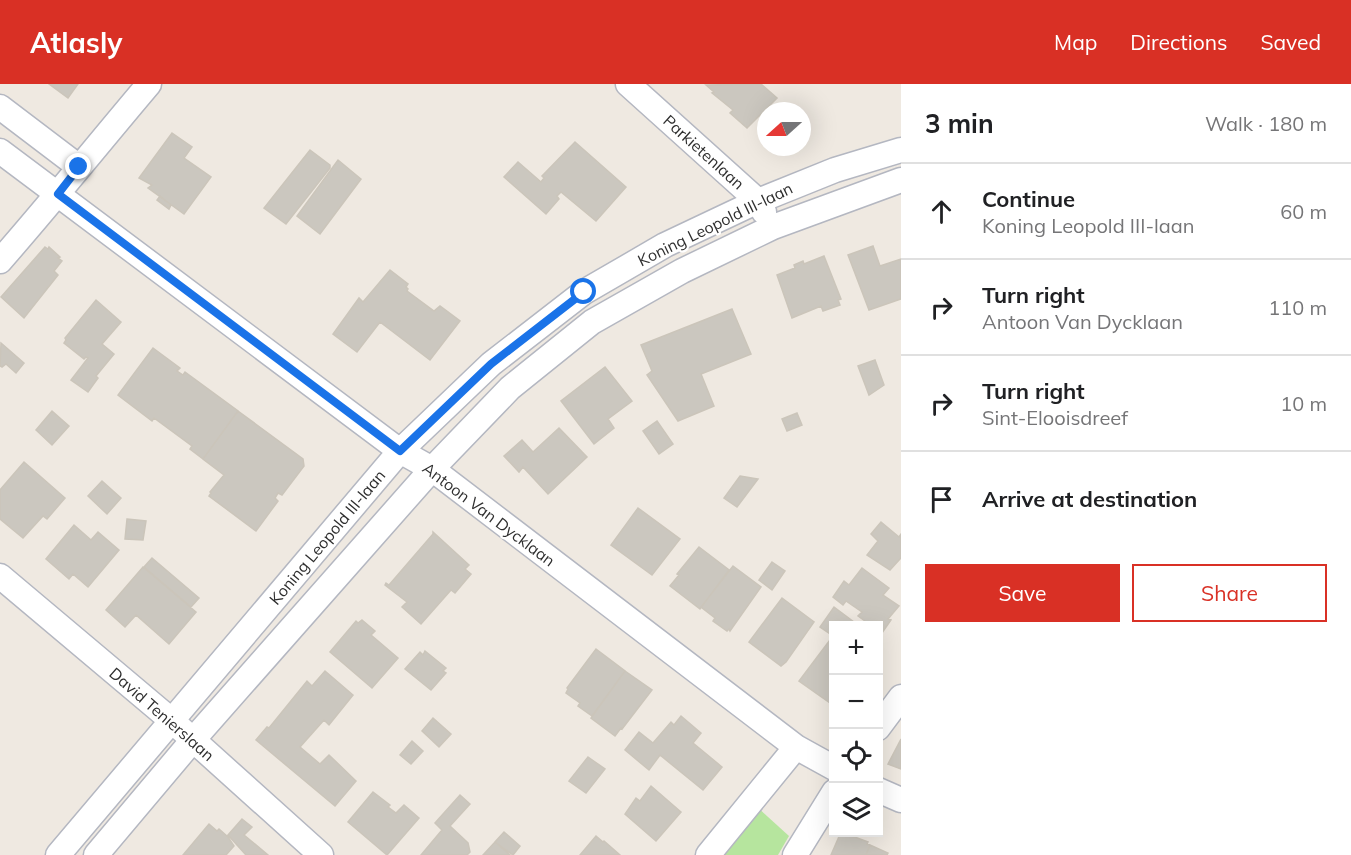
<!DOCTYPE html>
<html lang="en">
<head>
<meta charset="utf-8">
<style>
  :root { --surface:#fff; --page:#f2f2f2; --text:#202124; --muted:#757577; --line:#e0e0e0; --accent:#d93025 }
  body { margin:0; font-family:Mulish,sans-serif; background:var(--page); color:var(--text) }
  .controls { position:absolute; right:18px; bottom:18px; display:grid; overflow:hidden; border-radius:0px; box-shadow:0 6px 24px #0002 }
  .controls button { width:54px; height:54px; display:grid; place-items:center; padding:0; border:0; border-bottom:2px solid var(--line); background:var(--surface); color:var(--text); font:30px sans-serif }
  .compass { position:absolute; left:757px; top:18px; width:54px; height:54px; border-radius:50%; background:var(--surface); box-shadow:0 6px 24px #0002; rotate:249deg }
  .stop { position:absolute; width:18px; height:18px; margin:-14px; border:4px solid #1a73e8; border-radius:50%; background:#fff }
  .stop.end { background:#1a73e8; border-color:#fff; box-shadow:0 2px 6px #0008 }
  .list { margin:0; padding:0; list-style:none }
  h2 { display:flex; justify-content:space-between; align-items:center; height:78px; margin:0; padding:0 24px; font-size:26px }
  h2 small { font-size:20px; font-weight:400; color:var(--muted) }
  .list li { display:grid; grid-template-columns:39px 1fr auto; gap:18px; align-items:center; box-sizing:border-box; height:96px; padding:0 24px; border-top:2px solid var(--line) }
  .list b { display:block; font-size:22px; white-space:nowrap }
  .list p { margin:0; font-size:20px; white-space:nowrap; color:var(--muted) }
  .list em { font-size:20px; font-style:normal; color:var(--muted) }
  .actions { display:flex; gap:12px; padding:18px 24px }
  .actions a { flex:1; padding:14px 0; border:2px solid var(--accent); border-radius:0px; text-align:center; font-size:21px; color:var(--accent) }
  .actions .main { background:var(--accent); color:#fff }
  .icon { flex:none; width:33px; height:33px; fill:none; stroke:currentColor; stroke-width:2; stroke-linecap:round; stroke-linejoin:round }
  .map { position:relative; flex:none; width:901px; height:771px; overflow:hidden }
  header { display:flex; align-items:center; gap:36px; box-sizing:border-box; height:84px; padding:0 30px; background:var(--accent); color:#fff }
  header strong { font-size:28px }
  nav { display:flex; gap:33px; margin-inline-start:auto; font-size:21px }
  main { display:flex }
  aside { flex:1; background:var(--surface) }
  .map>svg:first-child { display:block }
</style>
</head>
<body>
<header>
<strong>Atlasly</strong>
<nav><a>Map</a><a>Directions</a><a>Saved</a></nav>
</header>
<main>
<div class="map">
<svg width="901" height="771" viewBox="0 0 901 771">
  <rect width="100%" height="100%" fill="#efe9e1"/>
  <!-- green -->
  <path fill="#b6e59e" d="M757,723L789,752L778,771H717Z"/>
  <!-- building -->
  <path fill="#cbc7bf" stroke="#cbc5ba" stroke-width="1.5" d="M49,0H78L68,14Z
    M761,0L777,14L747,44L730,29L733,26L712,9L714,8L706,1Z
    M172,49L192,63L184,74L211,93L184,130L148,104L152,101L139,94Z
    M575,58L626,103L596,137L561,108L557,112L559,115L546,130L504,93L518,78L541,98L544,94L542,92Z
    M310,66L330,81V84L286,140L264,124Z
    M338,76L361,95L320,150L297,132Z
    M160,112L171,121L169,125L157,116Z
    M873,162L880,182L901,175V215L869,226L848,171Z
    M45,163L48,165L49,163L60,173L58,174L62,177L54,187L58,191L24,234L1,213Z
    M824,172L841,215L838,216L840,221L823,227L821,222L792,234L777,191L795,184L794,181L803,177L804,180Z
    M390,186L408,200L406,203L408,205L407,207L434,227L440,222L460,237L430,276L380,238L357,268L333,250L359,214L363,218Z
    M96,216L121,238L102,260L114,270L96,292L98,294L88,308L71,296L88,274L86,273L84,275L64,259L66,256L65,254Z
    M732,225L751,270L701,290L714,322L678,337L647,291L652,287L641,261Z
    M1,259L24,279L16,289L6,280L2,283L0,282Z
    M153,264L180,284L177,287L183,291L185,288L238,327L203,375L190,365L192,362L154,334L152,337L118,311Z
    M875,276L884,301L869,311L858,282Z
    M605,283L632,317L608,335L614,344L594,360L561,317Z
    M52,327L69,342L52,361L36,346Z
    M238,327L303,375L304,382L282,411L278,409L275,414L278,417L256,447L209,412L211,409L210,408L224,391L203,375Z
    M797,329L802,341L787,347L782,335Z
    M657,337L673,360L659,370L643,347Z
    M559,344L587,373L548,410L523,383L519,388L504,372L522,356L533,368Z
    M24,378L65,414L47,435L43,432L23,454L0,435V406Z
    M740,392L758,395L737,423L724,414Z
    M102,397L121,414L107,430L88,412Z
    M638,424L680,455L652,491L611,461Z
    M127,435L146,437L143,456L125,455Z
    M881,438L899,453L901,450V474L890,486L867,471L878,457L871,450Z
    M74,441L91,456L98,448L119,466L88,503L73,490L69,495L46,475Z
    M433,448L469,481L465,485L471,490L455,509L451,506L421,540L402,523L407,518L385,501L386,499L389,501L433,450Z
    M699,463L729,486L700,525L670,502L679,491L677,490Z
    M152,474L199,514L191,523L144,483Z
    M772,478L785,487L772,506L759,496Z
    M733,482L761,503L730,547L729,545L727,547L713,537L715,534L701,523Z
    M143,483L196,528L169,560L136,531L125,543L106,526Z
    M862,484L889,504L883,511L899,522L888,535L891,536L882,549L878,546V542H872L858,532L862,528L846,517L843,521L833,513L844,497L849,501Z
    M782,514L814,538L786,578L781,582L749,558Z
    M834,523L858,541L834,542V613L830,619L799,597L833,552L820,543Z
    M362,536L375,547L371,551L398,574L372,604L330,568L356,537L358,539Z
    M596,565L625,587L592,632L578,622L580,619L566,609L568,605L567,604Z
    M425,567L446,584L443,587L446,589L431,606L405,585L420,568L423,571Z
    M325,587L353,611L329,641L324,636L300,663L320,680L329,671L356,697L335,722L256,656L267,643L269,644L307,597L312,602Z
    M625,587L652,606L622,645L621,644L615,652L591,634Z
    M681,632L701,649L693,659L722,683L703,706L660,671L649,686L625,666L639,648L653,659L671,638L674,641Z
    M433,634L451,650L439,663L422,647Z
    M901,655V685L888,680Z
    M412,657L423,667L411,680L400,671Z
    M588,673L605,685L586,709L569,697Z
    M651,702L681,728L656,757L625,730L636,714L640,717Z
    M373,708L390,721L388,723L396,729L404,721L419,734L387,771L348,738Z
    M460,711L470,720L450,742L468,759L470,768L467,771H421L442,746L435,739Z
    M242,735L252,743L244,751L268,771H246L228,751Z
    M209,740L217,747L219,745L228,753L234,762L226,771H183Z
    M504,748L520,762L513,771L495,758Z
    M841,748L868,758L867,760L870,761L866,771H831Z
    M596,752L603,758L604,757L620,771H580Z
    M495,758L510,771H483Z
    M870,761L888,769L887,771H866Z"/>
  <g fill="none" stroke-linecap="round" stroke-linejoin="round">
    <!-- street casing -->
    <g stroke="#b4b7c1" stroke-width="27">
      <path id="street" d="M628,0L758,117L764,128
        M0,23L79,83
        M0,67L400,367L432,385L796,663L834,684
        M0,177C51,119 99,59 149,0
        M0,492L171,636L321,771
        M878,644L901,613
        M878,706L901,716
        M58,771L400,367L491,280L584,208L665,161L758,117L835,86L901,66
        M96,771L192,657L432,385L510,304L592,238L682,187L773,143L901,96
        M708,771L796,663
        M795,771L834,708"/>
    </g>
    <!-- street -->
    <use href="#street" stroke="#fff" stroke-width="24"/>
  </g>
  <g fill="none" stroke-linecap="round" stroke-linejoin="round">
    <!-- route -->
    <path stroke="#1a73e8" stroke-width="8" d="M79,83L58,110L400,367L491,280L584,208"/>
  </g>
  <g text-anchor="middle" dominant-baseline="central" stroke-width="4.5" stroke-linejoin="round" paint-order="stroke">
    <!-- street labels -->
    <g font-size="16" fill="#2e2e2e" stroke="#fff">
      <text transform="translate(704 68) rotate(42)">Parkietenlaan</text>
      <text transform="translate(715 140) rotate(-26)">Koning Leopold III-laan</text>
      <text transform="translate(489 430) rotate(37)">Antoon Van Dycklaan</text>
      <text transform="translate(327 453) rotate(-50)">Koning Leopold III-laan</text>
      <text transform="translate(162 630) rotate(41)">David Tenierslaan</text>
    </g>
  </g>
</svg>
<div class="controls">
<button>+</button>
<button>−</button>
<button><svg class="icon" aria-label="locate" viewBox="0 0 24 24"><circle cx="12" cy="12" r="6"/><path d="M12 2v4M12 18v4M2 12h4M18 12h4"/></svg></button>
<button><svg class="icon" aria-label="layers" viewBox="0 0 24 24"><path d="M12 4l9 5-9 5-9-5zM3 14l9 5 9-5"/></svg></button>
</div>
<svg class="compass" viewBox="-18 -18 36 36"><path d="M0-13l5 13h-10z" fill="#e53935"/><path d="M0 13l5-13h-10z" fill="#757577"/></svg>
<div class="stop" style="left:584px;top:208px"></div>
<div class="stop end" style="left:79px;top:83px"></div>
</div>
<aside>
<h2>3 min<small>Walk · 180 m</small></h2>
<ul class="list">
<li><svg class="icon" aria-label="ahead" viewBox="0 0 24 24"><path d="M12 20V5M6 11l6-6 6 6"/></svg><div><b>Continue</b><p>Koning Leopold III-laan</p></div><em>60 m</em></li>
<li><svg class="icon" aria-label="right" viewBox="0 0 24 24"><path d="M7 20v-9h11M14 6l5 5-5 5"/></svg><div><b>Turn right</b><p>Antoon Van Dycklaan</p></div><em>110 m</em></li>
<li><svg class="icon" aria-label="right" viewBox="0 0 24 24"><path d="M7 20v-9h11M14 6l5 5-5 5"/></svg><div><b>Turn right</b><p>Sint-Elooisdreef</p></div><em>10 m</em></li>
<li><svg class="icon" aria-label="arrive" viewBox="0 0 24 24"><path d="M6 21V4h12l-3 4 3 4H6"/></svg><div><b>Arrive at destination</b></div></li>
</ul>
<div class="actions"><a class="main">Save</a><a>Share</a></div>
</aside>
</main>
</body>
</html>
